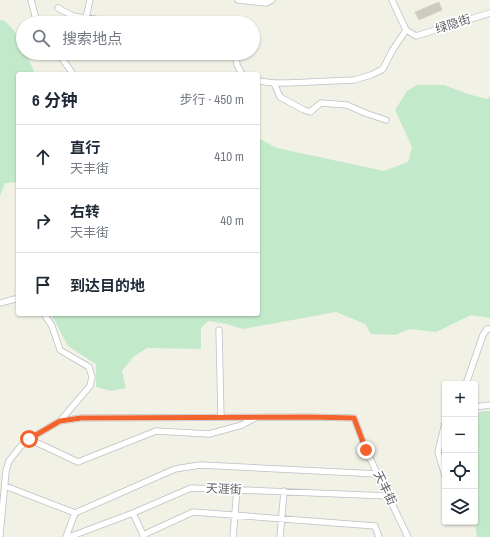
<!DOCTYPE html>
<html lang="zh">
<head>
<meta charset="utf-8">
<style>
  :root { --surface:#fff; --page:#f6f6f7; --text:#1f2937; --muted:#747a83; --line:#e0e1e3 }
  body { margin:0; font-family:"Archivo Narrow","Noto Sans SC",sans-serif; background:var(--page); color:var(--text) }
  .controls { position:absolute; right:12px; bottom:12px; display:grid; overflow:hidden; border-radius:4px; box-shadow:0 1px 3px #0004 }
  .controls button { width:36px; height:36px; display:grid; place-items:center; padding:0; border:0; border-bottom:1px solid var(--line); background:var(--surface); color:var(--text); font:20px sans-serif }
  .stop { position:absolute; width:12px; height:12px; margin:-9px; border:3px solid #f3632b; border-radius:50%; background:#fff }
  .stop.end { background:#f3632b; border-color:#fff; box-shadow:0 1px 4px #0008 }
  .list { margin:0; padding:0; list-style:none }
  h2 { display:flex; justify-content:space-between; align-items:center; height:52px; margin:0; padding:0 16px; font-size:17px }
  h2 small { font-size:13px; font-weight:400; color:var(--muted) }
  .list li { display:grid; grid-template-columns:26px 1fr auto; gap:12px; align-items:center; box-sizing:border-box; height:64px; padding:0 16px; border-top:1px solid var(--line) }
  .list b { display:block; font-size:15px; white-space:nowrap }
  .list p { margin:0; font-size:13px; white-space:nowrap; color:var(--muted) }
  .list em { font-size:13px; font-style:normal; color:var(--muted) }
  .icon { flex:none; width:22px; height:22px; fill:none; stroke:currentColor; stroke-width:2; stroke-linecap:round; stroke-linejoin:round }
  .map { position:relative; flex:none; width:490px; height:537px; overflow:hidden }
  .search { position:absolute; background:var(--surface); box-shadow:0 1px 3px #0004; left:16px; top:16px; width:244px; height:44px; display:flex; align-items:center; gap:10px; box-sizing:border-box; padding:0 14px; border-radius:22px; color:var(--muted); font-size:15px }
  .panel { position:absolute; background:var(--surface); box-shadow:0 1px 3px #0004; left:16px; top:72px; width:244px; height:244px; border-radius:4px }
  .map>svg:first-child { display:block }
</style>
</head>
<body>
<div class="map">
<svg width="490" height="537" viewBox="0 0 490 537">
  <rect width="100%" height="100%" fill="#f1f1e6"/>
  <!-- green -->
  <path fill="#c2e9ca" d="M0,20L5,21C14,30 23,40 23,53H26L35,74H18V182L5,183L0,196Z
    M417,85H444L468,94L487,99L490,96V318L471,315L436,332L410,329L395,335L371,334L365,324L336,312L243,329L227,324L208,321L201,328V349L147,348L133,357L122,371L126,388L111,391L96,387V364L68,346L51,314H258V138L277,148L384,171L408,162L412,147L395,110L407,91Z
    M483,411H490V537H477L475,521V415Z"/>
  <!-- building -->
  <path fill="#cccbc3" stroke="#d6d4c4" d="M439,2L442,10L419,20L415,12Z"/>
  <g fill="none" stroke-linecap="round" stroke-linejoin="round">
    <!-- minor casing -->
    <g stroke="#bebfc5" stroke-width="7">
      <path id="minor" d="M31,0L37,23
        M238,0L266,3L272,0
        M392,0L406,30L416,36L490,13
        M58,8L73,16L86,18L127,23H157
        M86,18L90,0
        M58,53L73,74
        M236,53L237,65L242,74
        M258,81L274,83H288L354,80L371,75L383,69L392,51L406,30
        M274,83L280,97L304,110L310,112L321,103L347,105L365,113L386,120
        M0,303L15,299L18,300
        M44,314L52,326L60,350L89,367L92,377L90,386L60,421
        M219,330L221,417
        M466,384L483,335L487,329H490
        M475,407L490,405
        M445,423L438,452L445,476
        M29,439L78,462L156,431L209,434L242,425L255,418
        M5,486L75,513L175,469L200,465L378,474
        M133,513L144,537
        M0,535L6,471L9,461L20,447L29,439L60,421L81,418L309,417L354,418L366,450L408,537
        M143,535L193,512L375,526L379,537
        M66,537L75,513
        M69,537L133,513L191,488L389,496
        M233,537L237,489
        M280,537L284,491"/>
    </g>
    <!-- minor -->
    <use href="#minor" stroke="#fff" stroke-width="5.5"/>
  </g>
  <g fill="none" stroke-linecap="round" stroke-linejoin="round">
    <!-- route -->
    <path stroke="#f3632b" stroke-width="5" d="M29,439L60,421L81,418L309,417L354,418L366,450"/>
  </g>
  <g text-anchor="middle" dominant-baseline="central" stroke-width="3.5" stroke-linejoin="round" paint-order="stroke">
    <!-- street labels -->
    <g font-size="12" fill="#5e6067" stroke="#fff">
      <text transform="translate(453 24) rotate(-18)">绿隐街</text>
      <text transform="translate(385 488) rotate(64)">天丰街</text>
      <text transform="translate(224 489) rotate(2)">天涯街</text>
    </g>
  </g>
</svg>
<div class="controls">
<button>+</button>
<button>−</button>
<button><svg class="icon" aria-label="locate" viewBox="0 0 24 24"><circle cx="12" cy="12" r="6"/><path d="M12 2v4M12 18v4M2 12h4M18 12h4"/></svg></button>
<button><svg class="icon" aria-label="layers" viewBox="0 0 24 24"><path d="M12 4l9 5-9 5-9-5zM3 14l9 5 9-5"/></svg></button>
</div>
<div class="stop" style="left:29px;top:439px"></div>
<div class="stop end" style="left:366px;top:450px"></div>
<div class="search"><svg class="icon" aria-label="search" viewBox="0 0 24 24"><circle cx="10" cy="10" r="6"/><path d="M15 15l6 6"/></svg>搜索地点</div>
<section class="panel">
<h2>6 分钟<small>步行 · 450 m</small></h2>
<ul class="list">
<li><svg class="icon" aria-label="ahead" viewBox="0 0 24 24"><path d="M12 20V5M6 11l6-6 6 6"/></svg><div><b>直行</b><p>天丰街</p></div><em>410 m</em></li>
<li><svg class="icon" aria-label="right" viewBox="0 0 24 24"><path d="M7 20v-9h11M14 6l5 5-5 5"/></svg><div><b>右转</b><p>天丰街</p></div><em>40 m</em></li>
<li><svg class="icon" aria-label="arrive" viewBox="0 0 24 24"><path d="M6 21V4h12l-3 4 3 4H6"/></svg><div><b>到达目的地</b></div></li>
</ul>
</section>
</div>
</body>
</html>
